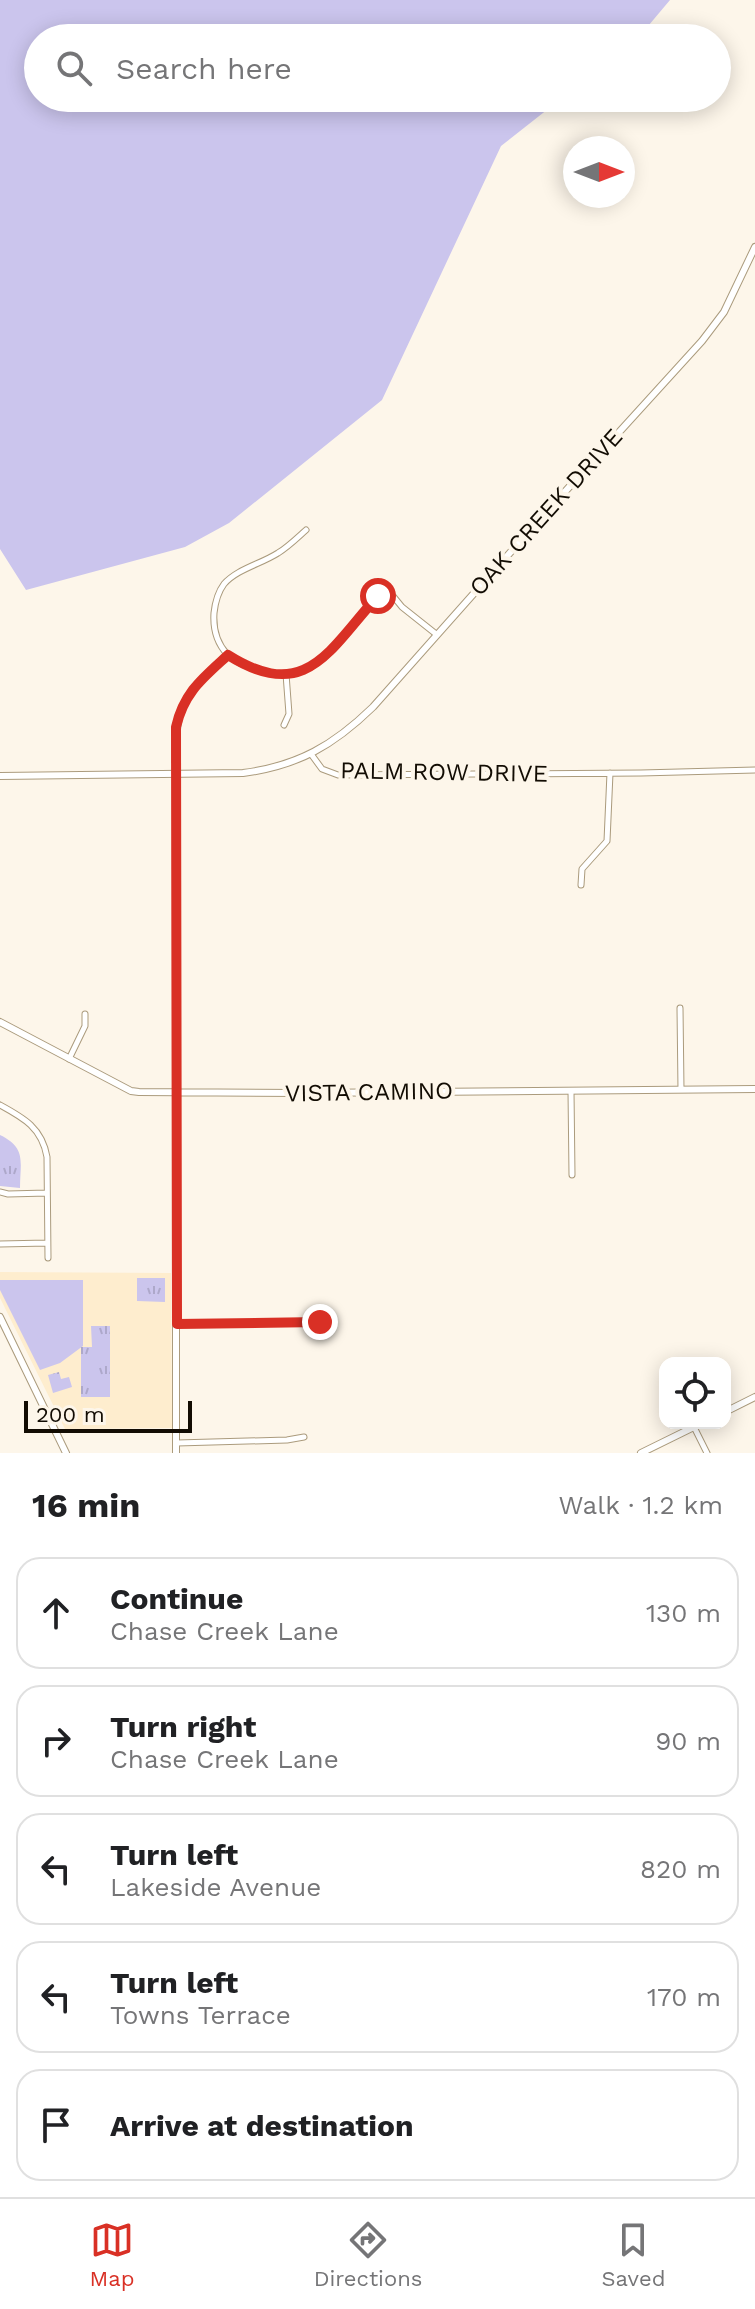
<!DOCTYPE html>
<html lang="en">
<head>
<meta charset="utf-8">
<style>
  :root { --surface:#fff; --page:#f6f6f6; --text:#202124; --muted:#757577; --line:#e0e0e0; --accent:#d93025 }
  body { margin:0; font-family:"Work Sans",sans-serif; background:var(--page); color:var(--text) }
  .controls { position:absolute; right:24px; bottom:24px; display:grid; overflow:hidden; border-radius:16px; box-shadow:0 4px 20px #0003 }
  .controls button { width:72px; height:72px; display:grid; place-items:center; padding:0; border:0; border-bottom:2px solid var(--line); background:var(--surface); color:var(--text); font:40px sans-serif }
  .compass { position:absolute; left:563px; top:136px; width:72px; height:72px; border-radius:50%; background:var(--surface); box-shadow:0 4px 20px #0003; rotate:90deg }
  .scale { position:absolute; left:24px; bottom:20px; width:168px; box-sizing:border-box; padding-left:8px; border:4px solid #120c03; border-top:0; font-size:22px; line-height:28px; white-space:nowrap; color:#120c03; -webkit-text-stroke:6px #fdf6ea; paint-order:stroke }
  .stop { position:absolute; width:24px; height:24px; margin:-18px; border:6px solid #d93025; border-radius:50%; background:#fff }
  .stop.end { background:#d93025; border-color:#fff; box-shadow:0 2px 8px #0008 }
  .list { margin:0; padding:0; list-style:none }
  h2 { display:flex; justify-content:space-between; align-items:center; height:104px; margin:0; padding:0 32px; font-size:34px }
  h2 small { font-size:26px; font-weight:400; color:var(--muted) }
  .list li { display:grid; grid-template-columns:52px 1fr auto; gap:24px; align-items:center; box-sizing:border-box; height:112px; margin:0 16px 16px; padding:0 16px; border:2px solid var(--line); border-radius:24px }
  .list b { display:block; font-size:30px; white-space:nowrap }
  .list p { margin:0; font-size:26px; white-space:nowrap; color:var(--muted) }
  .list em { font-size:26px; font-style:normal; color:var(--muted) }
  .icon { flex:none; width:44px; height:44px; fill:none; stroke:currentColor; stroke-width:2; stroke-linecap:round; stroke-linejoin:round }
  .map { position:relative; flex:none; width:755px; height:1453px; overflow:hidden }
  .search { position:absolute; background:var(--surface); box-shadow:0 4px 20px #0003; left:24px; right:24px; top:24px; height:88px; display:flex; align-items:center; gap:20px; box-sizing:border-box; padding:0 28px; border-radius:44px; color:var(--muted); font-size:30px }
  .sheet { height:744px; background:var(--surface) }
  nav { display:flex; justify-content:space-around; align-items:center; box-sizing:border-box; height:112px; border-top:2px solid var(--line); background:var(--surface); font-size:22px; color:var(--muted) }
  nav a { display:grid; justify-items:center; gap:4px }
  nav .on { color:var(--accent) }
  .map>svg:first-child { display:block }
</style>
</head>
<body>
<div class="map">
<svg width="755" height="1453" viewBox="0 0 755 1453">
  <defs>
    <pattern id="park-tufts" width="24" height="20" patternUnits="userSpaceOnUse" patternTransform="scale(2)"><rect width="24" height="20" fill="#cbc5ed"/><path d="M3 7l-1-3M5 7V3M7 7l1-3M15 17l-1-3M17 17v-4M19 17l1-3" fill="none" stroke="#ada8ca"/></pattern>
  </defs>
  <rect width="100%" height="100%" fill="#fdf6ea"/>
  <!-- built -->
  <path fill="#feedce" d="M0,1272L171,1273L172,1428L65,1429L0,1298Z"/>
  <!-- grass -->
  <path fill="#cbc5ed" d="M0,0H670L638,38H38V98H562L501,146L382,400L229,523L185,547L26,590L0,549Z
    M0,1280H83V1346L60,1363L40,1370L0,1290Z"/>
  <!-- park -->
  <path fill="url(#park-tufts)" d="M0,1135C27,1148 20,1162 20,1188L0,1186Z
    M137,1278H165V1302L137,1301Z
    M91,1326H110V1397H81V1347H92Z
    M59,1372L61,1379L69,1377L72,1387L53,1393L48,1375Z"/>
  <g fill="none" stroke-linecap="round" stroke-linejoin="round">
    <!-- minor casing -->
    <g stroke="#ab9b7d" stroke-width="7">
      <path id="minor" d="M306,530C297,538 288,547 278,553C261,564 237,569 224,584C218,592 215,604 214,613C213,628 217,643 227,654C242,669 282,679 302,671C330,661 357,620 376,598L386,593L393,596L402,607L436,634
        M284,725L289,714L286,674
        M311,754L322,769L338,775L641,773L755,770
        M176,774C176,705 178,702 228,655
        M581,885L582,869L607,841L610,773
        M680,1008L681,1089
        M69,1059L85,1026V1014
        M571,1091L572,1175
        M0,1105C24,1118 42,1128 47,1157L48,1258
        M0,1192L8,1194L47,1193
        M0,1244L47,1243
        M177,1324L320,1322L329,1327
        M694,1427L707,1453
        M177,1443L287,1440L304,1437"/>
    </g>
    <!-- tertiary casing -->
    <g stroke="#ab9b7d" stroke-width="8">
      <path id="tertiary" d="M176,774V1453
        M0,776L243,773C298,766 334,745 373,707L531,529L702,341L724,312L755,247
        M0,1022L131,1091L139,1092L301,1093L755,1089
        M725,1412L755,1397
        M641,1453L702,1423"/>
    </g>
    <!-- secondary casing -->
    <g stroke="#ab9b7d" stroke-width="8">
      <path id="secondary" d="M0,1317L66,1453"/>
    </g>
    <!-- minor -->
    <use href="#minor" stroke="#fff" stroke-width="5"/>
    <!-- tertiary -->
    <use href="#tertiary" stroke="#fff" stroke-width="6"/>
    <!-- secondary -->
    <use href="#secondary" stroke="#fff" stroke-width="6"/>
  </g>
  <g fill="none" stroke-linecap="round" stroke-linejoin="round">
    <!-- route -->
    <path stroke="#d93025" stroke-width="10" d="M320,1322L177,1324L176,727C184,692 203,678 228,655C307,705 330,648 378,596"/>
  </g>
  <g text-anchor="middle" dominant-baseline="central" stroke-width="8" stroke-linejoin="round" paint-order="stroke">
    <!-- street labels -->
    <g font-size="24" fill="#120c03" stroke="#fdf6ea">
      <text transform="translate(546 512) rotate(-48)">OAK CREEK DRIVE</text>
      <text transform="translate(444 772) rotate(1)">PALM ROW DRIVE</text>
      <text transform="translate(369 1092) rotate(-1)">VISTA CAMINO</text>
    </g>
  </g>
</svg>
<div class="controls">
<button><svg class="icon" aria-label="locate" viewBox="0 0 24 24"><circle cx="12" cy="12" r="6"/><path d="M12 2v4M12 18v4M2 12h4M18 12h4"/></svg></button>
</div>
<svg class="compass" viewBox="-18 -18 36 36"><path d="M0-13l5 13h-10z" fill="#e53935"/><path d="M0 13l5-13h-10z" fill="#757577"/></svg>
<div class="scale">200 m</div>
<div class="stop" style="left:378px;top:596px"></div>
<div class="stop end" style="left:320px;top:1322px"></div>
<div class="search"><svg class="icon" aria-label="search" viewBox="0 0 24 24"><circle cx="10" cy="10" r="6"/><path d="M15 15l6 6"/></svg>Search here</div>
</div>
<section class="sheet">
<h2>16 min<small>Walk · 1.2 km</small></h2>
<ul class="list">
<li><svg class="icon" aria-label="ahead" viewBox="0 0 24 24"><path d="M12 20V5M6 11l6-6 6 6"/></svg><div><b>Continue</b><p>Chase Creek Lane</p></div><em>130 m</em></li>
<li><svg class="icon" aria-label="right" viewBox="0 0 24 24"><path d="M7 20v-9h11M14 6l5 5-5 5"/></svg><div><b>Turn right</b><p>Chase Creek Lane</p></div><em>90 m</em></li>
<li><svg class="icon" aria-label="left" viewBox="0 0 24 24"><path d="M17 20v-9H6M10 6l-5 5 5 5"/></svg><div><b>Turn left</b><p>Lakeside Avenue</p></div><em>820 m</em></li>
<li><svg class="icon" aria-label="left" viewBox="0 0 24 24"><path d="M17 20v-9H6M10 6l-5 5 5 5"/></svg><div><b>Turn left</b><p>Towns Terrace</p></div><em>170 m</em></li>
<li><svg class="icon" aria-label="arrive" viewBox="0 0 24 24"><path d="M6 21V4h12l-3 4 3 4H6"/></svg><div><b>Arrive at destination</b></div></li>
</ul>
</section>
<nav>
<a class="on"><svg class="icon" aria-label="map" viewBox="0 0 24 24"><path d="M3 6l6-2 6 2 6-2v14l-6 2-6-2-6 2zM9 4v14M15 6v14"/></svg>Map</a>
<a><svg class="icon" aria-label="directions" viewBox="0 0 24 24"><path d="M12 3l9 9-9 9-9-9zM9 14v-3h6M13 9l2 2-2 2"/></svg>Directions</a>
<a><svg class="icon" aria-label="saved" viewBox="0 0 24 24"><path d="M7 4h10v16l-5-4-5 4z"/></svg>Saved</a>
</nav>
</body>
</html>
